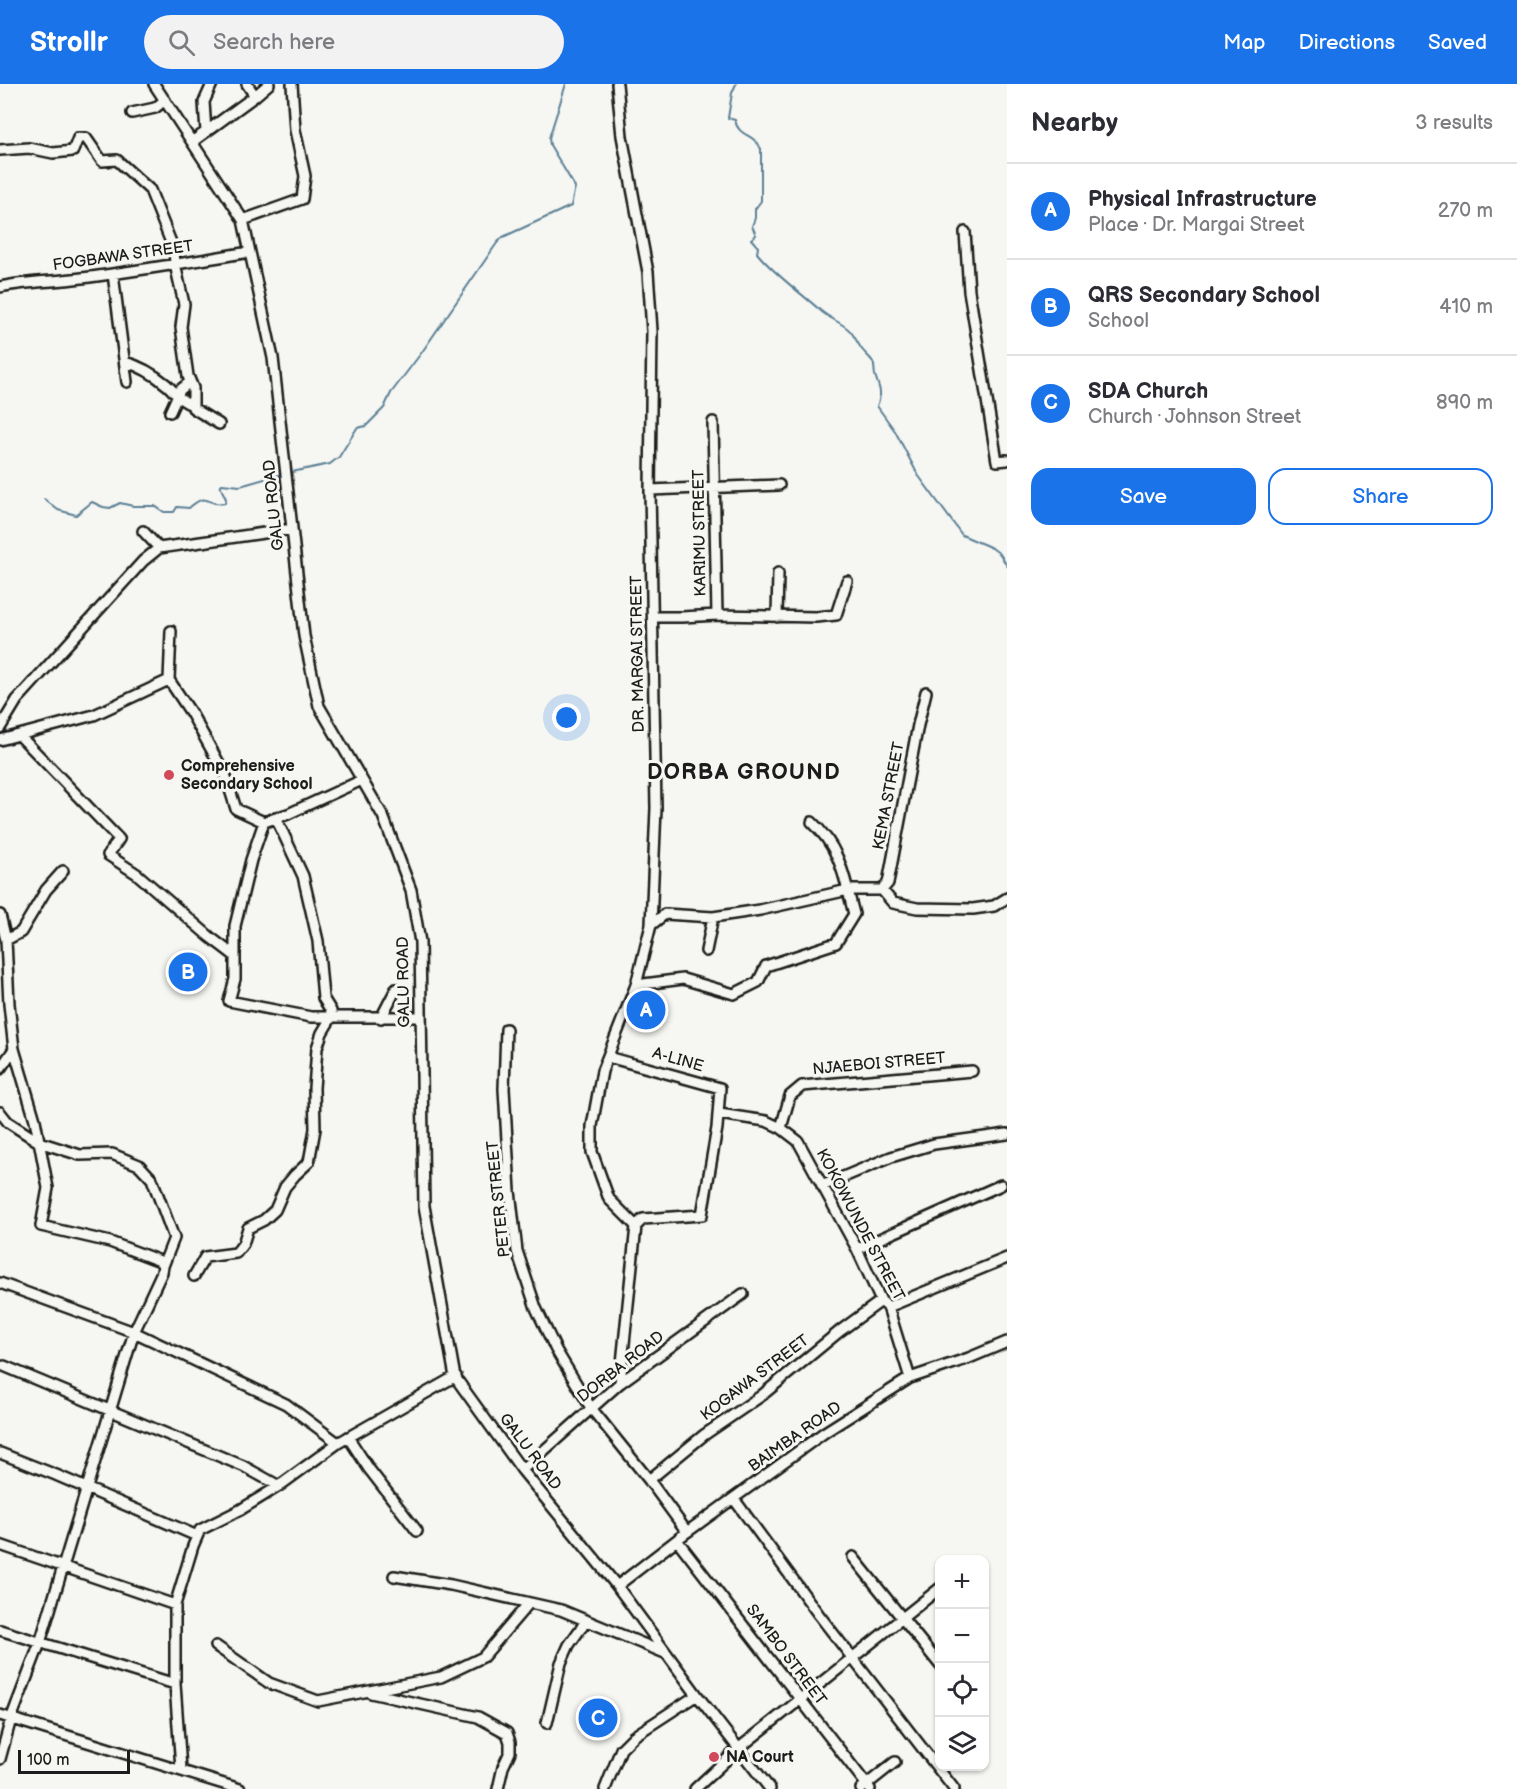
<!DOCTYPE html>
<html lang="en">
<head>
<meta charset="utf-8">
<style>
  :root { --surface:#fff; --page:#f2f2f3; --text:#2b2b33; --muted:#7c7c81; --line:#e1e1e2; --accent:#1a73e8 }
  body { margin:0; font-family:"Balsamiq Sans",sans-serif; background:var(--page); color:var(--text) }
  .controls { position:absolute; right:18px; bottom:18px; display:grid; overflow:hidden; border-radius:12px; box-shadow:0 2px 4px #0004 }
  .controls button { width:54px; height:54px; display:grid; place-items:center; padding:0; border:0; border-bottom:2px solid var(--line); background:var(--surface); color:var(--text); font:30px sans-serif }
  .scale { position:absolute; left:18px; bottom:15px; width:112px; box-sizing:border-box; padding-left:6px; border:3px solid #1c1c1c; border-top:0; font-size:16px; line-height:21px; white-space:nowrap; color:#1c1c1c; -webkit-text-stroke:4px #f6f6f2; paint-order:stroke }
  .you { position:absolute; left:567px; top:634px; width:21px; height:21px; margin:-15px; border:4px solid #fff; border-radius:50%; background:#1a73e8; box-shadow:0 0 0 9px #1a73e833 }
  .badge { display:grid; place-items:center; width:39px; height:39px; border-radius:50%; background:var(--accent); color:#fff; font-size:20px; font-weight:700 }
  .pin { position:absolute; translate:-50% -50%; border:3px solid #fff; box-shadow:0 2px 6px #0006 }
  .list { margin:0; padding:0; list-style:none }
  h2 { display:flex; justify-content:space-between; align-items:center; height:78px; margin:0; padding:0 24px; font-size:26px }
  h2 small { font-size:20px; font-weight:400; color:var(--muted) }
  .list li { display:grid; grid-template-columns:39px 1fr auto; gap:18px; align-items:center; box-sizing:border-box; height:96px; padding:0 24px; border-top:2px solid var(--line) }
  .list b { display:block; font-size:22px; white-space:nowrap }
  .list p { margin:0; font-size:20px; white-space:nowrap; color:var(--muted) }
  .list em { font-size:20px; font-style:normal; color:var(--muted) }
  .actions { display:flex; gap:12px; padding:18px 24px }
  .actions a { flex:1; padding:14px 0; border:2px solid var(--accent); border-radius:18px; text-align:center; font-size:21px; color:var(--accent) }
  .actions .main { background:var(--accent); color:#fff }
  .icon { flex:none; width:33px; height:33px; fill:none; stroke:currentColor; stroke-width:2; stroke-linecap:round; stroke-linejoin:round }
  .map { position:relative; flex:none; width:1007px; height:1705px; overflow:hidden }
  header { display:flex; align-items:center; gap:36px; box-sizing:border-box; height:84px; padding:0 30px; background:var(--accent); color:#fff }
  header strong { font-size:28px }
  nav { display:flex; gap:33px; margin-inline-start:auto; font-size:21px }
  .search { width:420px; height:54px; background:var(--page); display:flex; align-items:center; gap:15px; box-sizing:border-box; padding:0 21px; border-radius:33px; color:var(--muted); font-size:22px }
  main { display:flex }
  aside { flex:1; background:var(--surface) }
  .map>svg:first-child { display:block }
</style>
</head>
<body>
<header>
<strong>Strollr</strong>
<div class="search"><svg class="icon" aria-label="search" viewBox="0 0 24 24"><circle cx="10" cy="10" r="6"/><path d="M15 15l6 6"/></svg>Search here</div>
<nav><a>Map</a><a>Directions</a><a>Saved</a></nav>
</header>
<main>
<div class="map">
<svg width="1007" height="1705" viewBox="0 0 1007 1705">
  <rect width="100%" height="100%" fill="#f6f6f2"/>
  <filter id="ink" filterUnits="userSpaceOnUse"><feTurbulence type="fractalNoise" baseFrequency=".0167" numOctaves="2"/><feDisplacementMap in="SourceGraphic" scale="12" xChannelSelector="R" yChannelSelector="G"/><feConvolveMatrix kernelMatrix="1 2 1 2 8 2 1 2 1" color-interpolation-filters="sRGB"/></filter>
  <g filter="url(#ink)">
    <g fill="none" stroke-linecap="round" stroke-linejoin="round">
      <!-- stream -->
      <path stroke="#5b8095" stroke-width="2" d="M736,0L732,9L728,34L735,36C738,53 754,49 761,65V117L755,125V134L752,142L756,151L751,155L758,163L757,169C775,191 800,208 821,227C829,234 840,238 848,245C854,250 856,257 861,264C864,269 870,273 873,278C875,282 874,287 875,291C879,305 883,307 877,322L895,347L918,391L962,451L992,464L1000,470L1007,482
        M287,389L330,380L339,373L357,344L366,342L384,324L391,309L422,268L497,159L503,153L571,122L575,103L550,61L549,54L566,0
        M44,415L58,426L76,431L92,418L103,423L110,424L120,419L133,422H155L164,428H174L177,423L189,424C209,406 206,423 225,419L226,415L220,402L222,400L240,402L282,390"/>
      <!-- minor casing -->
      <g stroke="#1c1c1c" stroke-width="14">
        <path id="minor" d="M154,0L243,136L273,274L304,552L319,622L383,732L411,806L420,858L424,1122L455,1293L522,1386L617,1502L697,1611L770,1705
          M247,0L255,12
          M617,0L622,52L648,188L652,247L650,406L656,724L651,841L636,901L602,987L592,1042V1068L609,1115L636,1142L620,1299
          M132,29L155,24L165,16
          M206,48L204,18L212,0
          M192,58L255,12L269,0
          M0,66L29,64L53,69L73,67L78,54H86L102,77L117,76L150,106L174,166L175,180L184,220L181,243L188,292L193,304V324L219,340
          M243,136L302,115L305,92L295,46L292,0
          M965,148L969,207L997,377L1007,376
          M113,190L127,298
          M0,203C27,197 54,198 82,194C138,187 194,177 250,168
          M125,278C140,282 155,291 167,301C176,309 181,318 193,321
          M170,328L180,306L190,298
          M650,406L779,401
          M143,447L159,464
          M717,531L816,533L836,531L847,497
          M653,533H682L717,531L713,338
          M777,533L778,489
          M169,596L191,629L225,690L236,725L264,738L288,730L362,696
          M169,596L171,547
          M0,644L17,616L143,477L159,464L292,445
          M20,652L119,755L108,771L137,790L210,853L235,872
          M0,656L94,631L169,596
          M264,738L251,776L235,842V895L229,917L311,933H420
          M882,806L893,819L917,824L973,825L994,822L1007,814
          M0,831L6,856
          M651,841L665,830L713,833
          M706,867L713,833L760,826L848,806H882L888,799L918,641L926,608
          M636,901L683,895L734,910L758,898L766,882L836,859L854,830C844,793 841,765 812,738
          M381,934L396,905
          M506,945L504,1005L510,1107L517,1167L536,1224L556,1266L591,1324L649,1396L687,1448
          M608,973L720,1004L717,1044L702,1131L643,1135L636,1142
          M0,985L14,965
          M0,1028L8,1038L39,1058L80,1071L112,1070L139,1081L152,1095L174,1154L163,1182
          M719,1030L766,1037L781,1044L798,1057L857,1165L881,1217L888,1223L910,1294
          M781,1044L790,1012L802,1002L972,987
          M822,1102L891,1073L934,1060L1007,1050
          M857,1165L1001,1101
          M194,1192L205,1173L236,1169L243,1160L248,1144L264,1136L275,1126L285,1103L295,1091L309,1078L315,1045L314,1004L317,964L322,949L331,934V927L323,914L318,857L303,792L276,734
          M0,1199L134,1248L162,1188L163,1182L160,1177L110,1158L41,1142L48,1104L35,1036L14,965L9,920L6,856L21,848L46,806L63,787
          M888,1223L1007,1174
          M4,1282L243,1382L279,1402
          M348,1353L369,1385L417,1447
          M0,1369L56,1391L197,1452
          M522,1386L620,1299L743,1210
          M649,1396L704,1351L761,1312L840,1247L881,1217
          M734,1415L819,1531L954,1705
          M677,1456L870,1705
          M0,1461L175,1521
          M853,1473L940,1581
          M394,1492L451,1501L561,1526L665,1569
          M617,1502L687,1448L825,1348L910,1294L969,1274L1007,1258
          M0,1546L175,1600
          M216,1562L269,1599L318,1617L441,1593L483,1573L529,1519
          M371,1609L478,1633L507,1649L510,1658V1668L503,1683L498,1705
          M0,1631L240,1705
          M547,1639L561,1579L569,1561L586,1537
          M0,1675L11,1635L40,1559L134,1248L286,1320L338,1359
          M181,1685L175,1600V1521L193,1462L200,1446L240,1426L279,1402L338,1359L456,1292
          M605,1705L621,1665L634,1652L697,1611
          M695,1705L738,1665L940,1504
          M861,1705L895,1678"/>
      </g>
      <!-- minor -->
      <use href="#minor" stroke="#f6f6f2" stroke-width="9"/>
    </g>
  </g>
  <!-- markers -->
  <g fill="#d1495b" stroke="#f6f6f2" stroke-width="2">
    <circle cx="169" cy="691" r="6"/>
    <circle cx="714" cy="1673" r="6"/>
  </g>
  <g text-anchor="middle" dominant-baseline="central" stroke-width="6" stroke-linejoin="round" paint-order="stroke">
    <!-- street labels -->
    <g font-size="16" fill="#1c1c1c" stroke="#f6f6f2">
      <text transform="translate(123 172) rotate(-8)">FOGBAWA STREET</text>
      <text transform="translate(274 421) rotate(-96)">GALU ROAD</text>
      <text transform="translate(700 449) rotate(-91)">KARIMU STREET</text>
      <text transform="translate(638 570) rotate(-91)">DR. MARGAI STREET</text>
      <text transform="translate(889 712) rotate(-79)">KEMA STREET</text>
      <text transform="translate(404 898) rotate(-91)">GALU ROAD</text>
      <text transform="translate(678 976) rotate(16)">A-LINE</text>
      <text transform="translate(879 980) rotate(-5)">NJAEBOI STREET</text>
      <text transform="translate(499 1115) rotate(-96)">PETER STREET</text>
      <text transform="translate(860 1141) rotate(62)">KOKOWUNDE STREET</text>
      <text transform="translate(621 1283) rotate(-38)">DORBA ROAD</text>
      <text transform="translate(755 1294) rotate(-37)">KOGAWA STREET</text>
      <text transform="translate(795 1353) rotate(-35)">BAIMBA ROAD</text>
      <text transform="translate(530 1368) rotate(53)">GALU ROAD</text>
      <text transform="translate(786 1571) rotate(53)">SAMBO STREET</text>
    </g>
    <!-- poi labels -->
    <g font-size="16" font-weight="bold" fill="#1c1c1c" stroke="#f6f6f2" text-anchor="start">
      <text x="181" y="682">Comprehensive<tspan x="181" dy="18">Secondary School</tspan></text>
      <text x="726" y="1673">NA Court</text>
    </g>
    <!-- district labels -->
    <g font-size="22" font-weight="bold" letter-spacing="1.5" fill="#1c1c1c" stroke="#f6f6f2">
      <text x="744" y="688">DORBA GROUND</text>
    </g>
  </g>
</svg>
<div class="controls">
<button>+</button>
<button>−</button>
<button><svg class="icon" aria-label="locate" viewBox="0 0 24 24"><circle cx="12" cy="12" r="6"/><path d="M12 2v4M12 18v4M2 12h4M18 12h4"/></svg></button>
<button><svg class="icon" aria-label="layers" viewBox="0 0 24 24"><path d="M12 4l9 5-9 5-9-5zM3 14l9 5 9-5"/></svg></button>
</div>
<div class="scale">100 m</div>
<div class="you"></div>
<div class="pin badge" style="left:646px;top:926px">A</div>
<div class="pin badge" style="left:188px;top:888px">B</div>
<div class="pin badge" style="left:598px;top:1634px">C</div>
</div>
<aside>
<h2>Nearby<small>3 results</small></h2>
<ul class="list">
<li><span class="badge">A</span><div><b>Physical Infrastructure</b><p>Place · Dr. Margai Street</p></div><em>270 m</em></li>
<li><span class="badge">B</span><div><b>QRS Secondary School</b><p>School</p></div><em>410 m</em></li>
<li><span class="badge">C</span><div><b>SDA Church</b><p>Church · Johnson Street</p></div><em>890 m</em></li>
</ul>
<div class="actions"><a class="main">Save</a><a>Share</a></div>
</aside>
</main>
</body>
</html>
